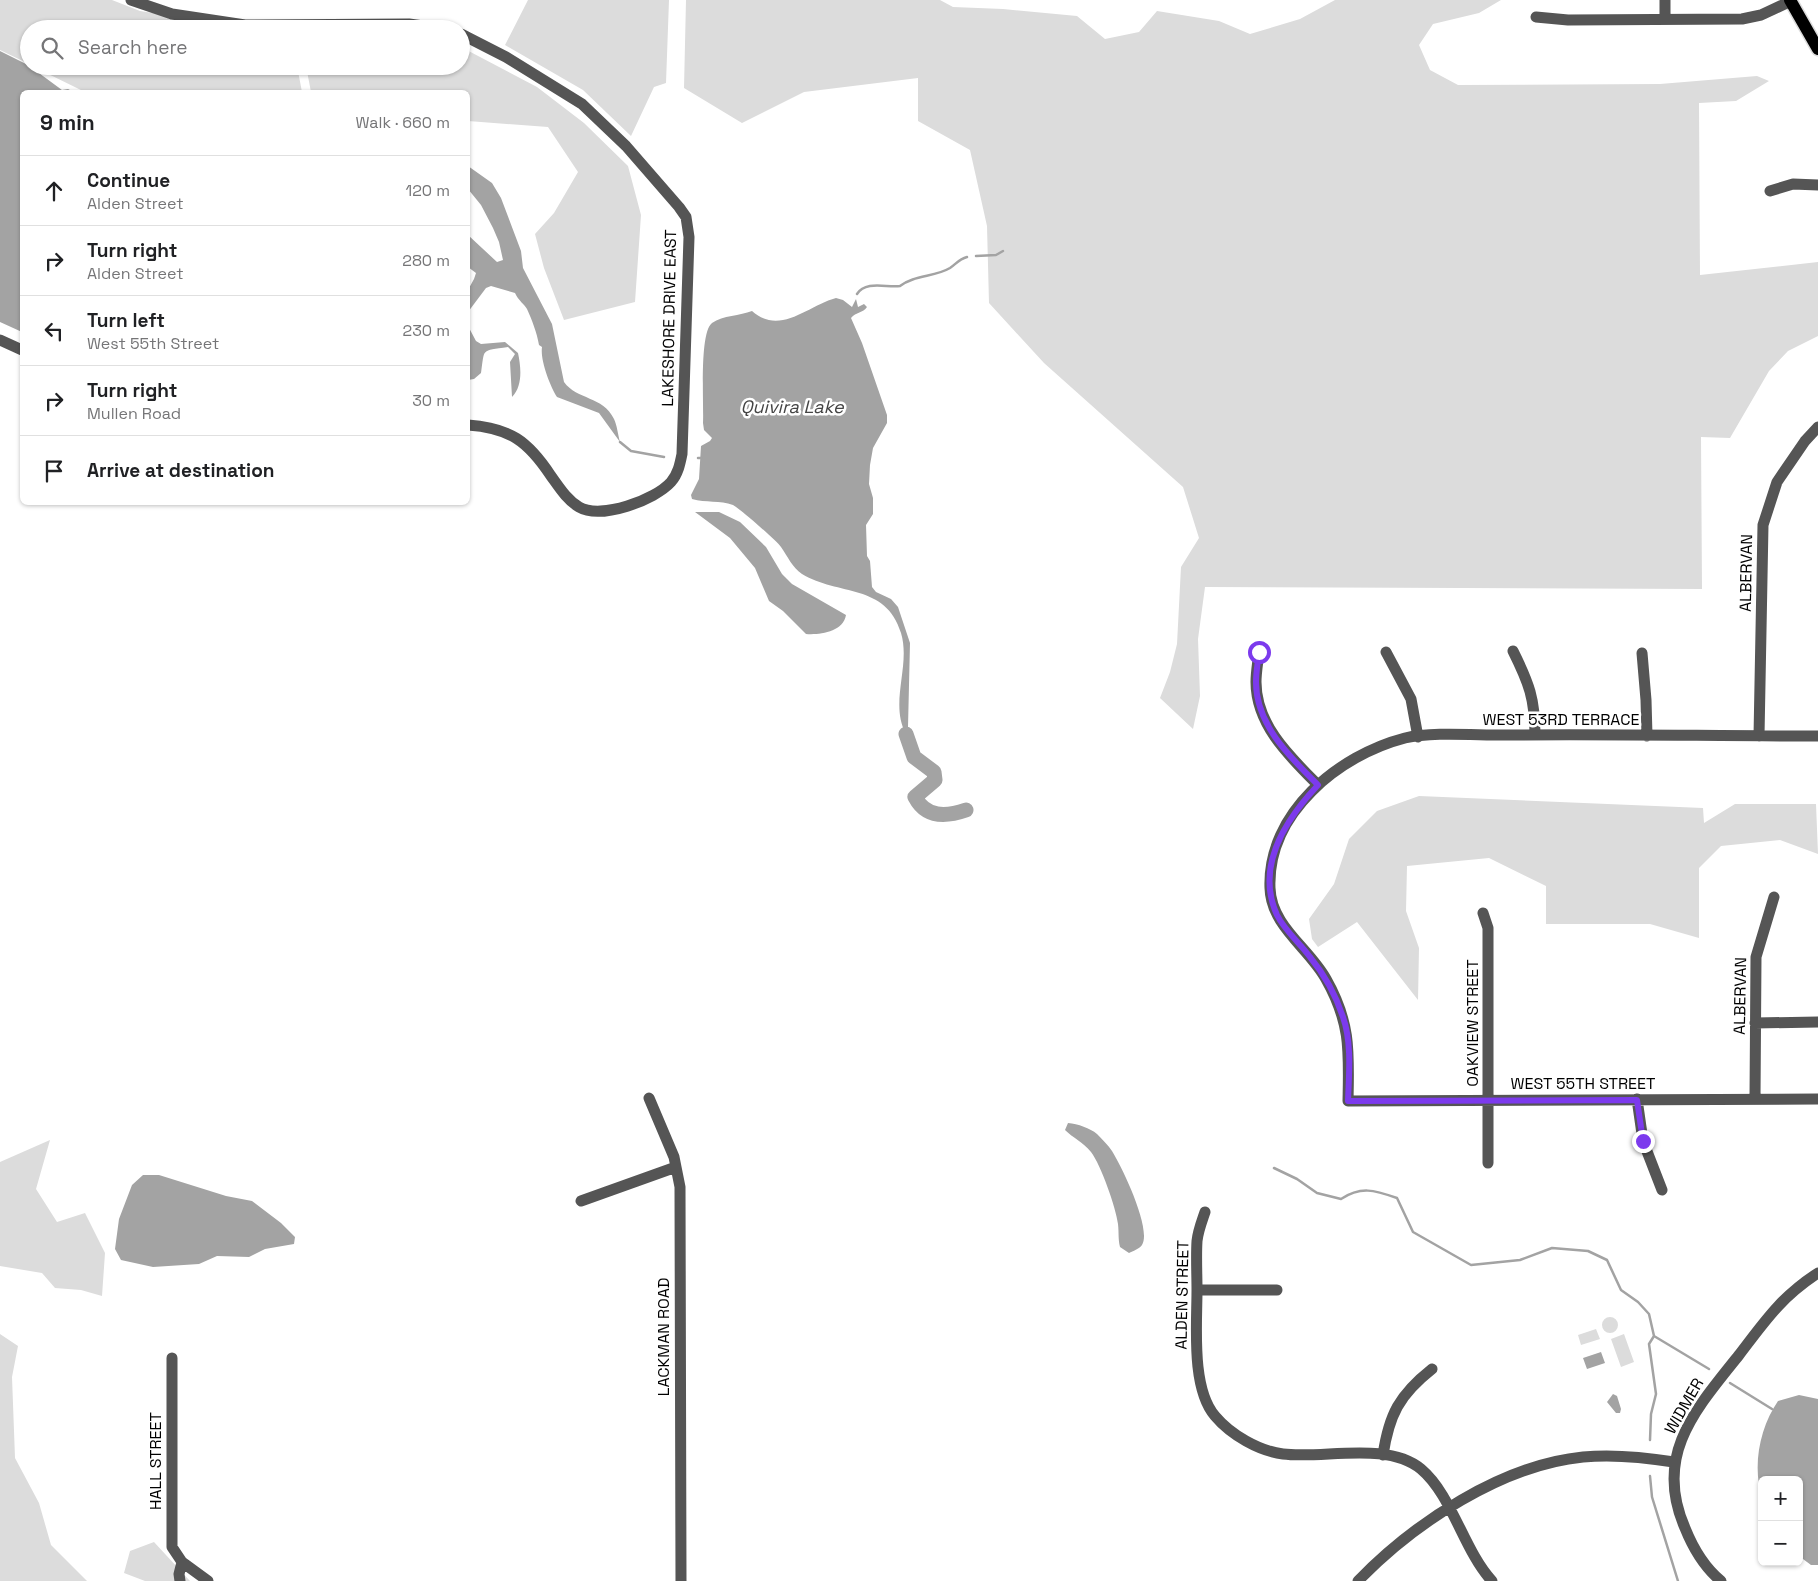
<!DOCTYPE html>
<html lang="en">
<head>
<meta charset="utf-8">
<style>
  :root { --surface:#fff; --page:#f2f2f2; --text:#202124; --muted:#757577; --line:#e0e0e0 }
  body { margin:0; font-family:"Space Grotesk",sans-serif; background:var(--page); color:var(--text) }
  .controls { position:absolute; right:15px; bottom:15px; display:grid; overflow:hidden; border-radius:8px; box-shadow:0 1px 4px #0004 }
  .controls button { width:45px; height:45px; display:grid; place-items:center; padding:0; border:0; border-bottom:1px solid var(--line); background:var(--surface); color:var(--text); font:25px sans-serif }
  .stop { position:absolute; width:15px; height:15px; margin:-11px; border:4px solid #7c3aed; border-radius:50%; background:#fff }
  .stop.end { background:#7c3aed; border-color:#fff; box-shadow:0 1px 5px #0008 }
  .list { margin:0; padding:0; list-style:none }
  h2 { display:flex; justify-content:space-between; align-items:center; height:65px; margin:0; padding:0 20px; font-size:21px }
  h2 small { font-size:16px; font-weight:400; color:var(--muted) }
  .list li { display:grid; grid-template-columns:32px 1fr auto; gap:15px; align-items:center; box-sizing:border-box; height:70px; padding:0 20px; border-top:1px solid var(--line) }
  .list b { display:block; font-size:19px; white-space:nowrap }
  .list p { margin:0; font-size:16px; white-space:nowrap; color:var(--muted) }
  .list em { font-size:16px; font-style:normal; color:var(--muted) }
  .icon { flex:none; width:28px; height:28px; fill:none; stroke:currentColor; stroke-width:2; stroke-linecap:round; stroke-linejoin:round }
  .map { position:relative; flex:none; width:1818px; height:1581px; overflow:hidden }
  .search { position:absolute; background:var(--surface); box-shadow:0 1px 4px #0004; left:20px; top:20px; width:450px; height:55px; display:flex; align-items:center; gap:12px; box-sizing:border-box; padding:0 18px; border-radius:28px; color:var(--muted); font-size:19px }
  .panel { position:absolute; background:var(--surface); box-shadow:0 1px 4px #0004; left:20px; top:90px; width:450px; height:415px; border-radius:8px }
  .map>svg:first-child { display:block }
</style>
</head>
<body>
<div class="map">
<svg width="1818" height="1581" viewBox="0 0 1818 1581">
  <rect width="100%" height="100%" fill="#fff"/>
  <!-- green -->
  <path fill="#dcdcdc" d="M0,0H112L140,11L258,29H29V64L0,50Z
    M528,0H669L666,83L654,87L631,136L583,90L505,45Z
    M686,0H940L953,7L1003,9L1077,16L1105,39L1139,32L1157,11L1219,21L1250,34L1300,19L1335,0H1501L1479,13L1433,24L1419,45L1430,70L1458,85L1660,84L1757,76L1769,81L1736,101L1699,103L1700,275L1818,262V336L1788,351L1769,371L1730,438L1701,437L1702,589L1205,587L1198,639L1200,696L1193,729L1160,698L1170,672L1177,644L1181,567L1199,538L1183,487L1044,363L989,303L987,226L970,150L918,121V78L804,92L742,123L684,88Z
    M461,47L537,87L584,123L628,166L641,215L635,302L564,320L544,268L535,234L554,213L578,172L548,127L468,121V92H311L306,66H461Z
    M32,66H297L302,92H85Z
    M1419,796L1703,808L1704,823L1735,804H1816L1818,854L1780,840L1721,846L1699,868V938L1650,924H1546V886L1489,858L1407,866L1406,911L1419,948L1418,1000L1357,922L1318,947L1312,939L1309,919L1334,884L1349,839L1377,811Z
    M50,1140L36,1189L57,1222L85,1213L105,1253L102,1296L81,1290L55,1288L42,1273L0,1266V1162Z
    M1602 1325a8 8 0 1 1 16 0a8 8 0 1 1-16 0Z
    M1596,1329L1600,1339L1581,1345L1578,1335Z
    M0,1334L18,1346L12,1377L15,1458L39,1503L51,1545L87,1581H0Z
    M1624,1334L1634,1362L1621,1367L1611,1339Z
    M154,1542L190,1581H145L124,1573L130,1551Z"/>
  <!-- water -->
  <path fill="#a3a3a3" d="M0,51L28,65L62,90L68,89L74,92H22V332L0,322Z
    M468,166L492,183L501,198L521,251L523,268L552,324L564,382C577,400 603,396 614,419C617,425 618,435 620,442L599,413L557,397C550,386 540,360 542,347L539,345C537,333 532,320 527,309C525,305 518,300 515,293L491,286L486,288L468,312V290L474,279L476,273L468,267V235L497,262L503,260L499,242L493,228L481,205L468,189Z
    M836,298L843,300L852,307L856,299L858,307L864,304L867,307C863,313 856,312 851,318L862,343L887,415V423L873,448L870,465L869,484L873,498V514L866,525L867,556L870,561L872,587L876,592L891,599L898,607L910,643L908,727L906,734C889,703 911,666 901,633C886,583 838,596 802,574C792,567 788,557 781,547C777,541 739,508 733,505C720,500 706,503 692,499L691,495L699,479L701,446L710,441L712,438L704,430L703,423C704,404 699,333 712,323C723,315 740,316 752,311C780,336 807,306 836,298Z
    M468,326L476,341L481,344L505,342L518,353C521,367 523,386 512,397L510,362L515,354L508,347C480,351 485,348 481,373L474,379L468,380Z
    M695,512H719L740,522L766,547L782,574L792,584L846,615C843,632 820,635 806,634L783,611L769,601L755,568L730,538Z
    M1068,1123C1078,1124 1090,1128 1097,1134C1102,1139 1108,1145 1112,1151C1122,1167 1152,1229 1142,1245C1139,1249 1133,1251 1129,1253L1120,1247C1118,1239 1119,1233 1118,1224C1116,1208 1101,1165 1091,1152C1083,1142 1073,1138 1065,1130Z
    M143,1175H159L226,1196L252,1201L281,1223L295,1237L294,1244L265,1249L249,1257L217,1256L199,1264L153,1267L121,1260L115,1249L119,1219L132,1185Z
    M1601,1352L1605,1363L1587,1369L1583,1358Z
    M1613,1394L1617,1396L1621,1409L1620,1413H1616L1607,1402Z
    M1799,1395L1818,1399V1565H1811L1799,1556V1480H1762V1497C1752,1466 1760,1427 1778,1401Z"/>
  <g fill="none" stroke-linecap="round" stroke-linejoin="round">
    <!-- stream -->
    <path stroke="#a3a3a3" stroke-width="2.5" d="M976,256L996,255L1003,251
      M857,294C866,280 887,288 900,286C914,275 935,277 950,268C956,264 959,259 967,257
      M620,442L631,451L664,457
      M698,458H701
      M1274,1168L1297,1179L1317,1193L1341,1199C1361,1186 1374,1190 1397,1198L1413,1232L1471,1265L1520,1260L1552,1248L1588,1251L1607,1260L1621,1290L1638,1302L1649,1314L1654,1336L1709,1369
      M1730,1383L1772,1409
      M1650,1440L1651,1414L1656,1394L1649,1344L1654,1336
      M1650,1476L1652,1497L1678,1581"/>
    <!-- river -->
    <path stroke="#a3a3a3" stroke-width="15" d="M906,734L914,757L934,772L935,780L915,797C926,818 946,817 966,810"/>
    <!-- major casing -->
    <g stroke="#dbdbdb" stroke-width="15">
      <path id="major" d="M1790,0L1818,49"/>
    </g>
    <!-- minor -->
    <path stroke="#555" stroke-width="11" d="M131,0L172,14L245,25L409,24L445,29
      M1536,17L1568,20L1742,19L1761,15L1791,1
      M1665,19V0
      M461,34L506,57L582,104L626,146L679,207L686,217L689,237L682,454C680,464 678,474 671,482C655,500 601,520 579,507C567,500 559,487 551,476C528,441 510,428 468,425
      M1770,191L1793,184L1818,185
      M0,340L22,350
      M1259,651C1258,662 1256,672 1256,682C1256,725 1290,757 1318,785
      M1513,651C1529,683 1535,699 1535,735
      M1386,652L1411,699L1418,737
      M1642,653L1646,700L1647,736
      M1759,736L1763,525L1777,482L1805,441L1818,427
      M1818,736C1717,736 1615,734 1514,735C1482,736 1435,731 1405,738C1339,755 1267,813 1270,888C1271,926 1309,948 1326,979C1351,1023 1349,1052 1348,1101L1818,1099
      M1483,913L1488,928V1163
      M1755,1023L1818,1022
      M649,1098L674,1157L680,1187L681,1581
      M1637,1099L1643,1141L1662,1190
      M1755,1099L1756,957L1774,897
      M581,1201L676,1167
      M1205,1212C1202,1221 1198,1231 1197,1241C1196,1257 1197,1274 1197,1290C1197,1325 1191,1388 1215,1416C1231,1435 1259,1451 1283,1454C1324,1459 1387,1441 1421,1469C1452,1495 1464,1551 1492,1581
      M1197,1290H1277
      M172,1358V1547L182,1562L208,1581
      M1383,1455C1389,1415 1399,1395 1432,1369
      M180,1581L179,1574L182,1562
      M1358,1581C1414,1523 1502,1465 1583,1457C1614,1454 1643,1457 1674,1462
      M1721,1581C1704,1567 1693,1548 1685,1528C1653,1455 1696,1409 1739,1355C1765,1321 1781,1297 1818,1273"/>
    <!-- major -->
    <use href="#major" stroke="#000" stroke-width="12"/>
  </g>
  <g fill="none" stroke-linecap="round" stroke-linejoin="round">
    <!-- route -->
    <path stroke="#7c3aed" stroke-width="6" d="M1259,652C1258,662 1256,672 1256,682C1256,725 1290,757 1318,785C1286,819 1255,867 1277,915C1285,931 1300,943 1310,957C1324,974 1336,996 1343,1017C1352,1043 1349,1074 1348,1101L1637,1100L1643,1141"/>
  </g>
  <g text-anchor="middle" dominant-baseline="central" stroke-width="5" stroke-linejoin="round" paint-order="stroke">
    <!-- street labels -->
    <g font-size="16" fill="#000" stroke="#fff">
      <text transform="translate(669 318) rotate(-89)">LAKESHORE DRIVE EAST</text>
      <text transform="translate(1746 573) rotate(-89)">ALBERVAN</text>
      <text x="1561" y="719">WEST 53RD TERRACE</text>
      <text transform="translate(1740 996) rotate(-89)">ALBERVAN</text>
      <text transform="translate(1472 1023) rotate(-90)">OAKVIEW STREET</text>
      <text x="1583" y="1083">WEST 55TH STREET</text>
      <text transform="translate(1182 1295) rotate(-89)">ALDEN STREET</text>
      <text transform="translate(663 1337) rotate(-90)">LACKMAN ROAD</text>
      <text transform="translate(1684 1406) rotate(-60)">WIDMER</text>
      <text transform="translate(155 1461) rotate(-90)">HALL STREET</text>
    </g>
    <!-- water labels -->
    <g font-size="18" font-style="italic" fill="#444" stroke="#fff">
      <text x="792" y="406">Quivira Lake</text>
    </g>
  </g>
</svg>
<div class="controls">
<button>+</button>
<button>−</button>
</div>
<div class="stop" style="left:1259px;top:652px"></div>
<div class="stop end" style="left:1643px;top:1141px"></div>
<div class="search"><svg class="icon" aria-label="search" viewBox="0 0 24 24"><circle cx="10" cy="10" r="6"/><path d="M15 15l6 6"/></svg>Search here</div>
<section class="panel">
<h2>9 min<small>Walk · 660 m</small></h2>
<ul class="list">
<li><svg class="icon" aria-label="ahead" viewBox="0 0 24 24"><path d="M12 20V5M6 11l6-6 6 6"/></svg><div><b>Continue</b><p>Alden Street</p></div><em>120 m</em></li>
<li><svg class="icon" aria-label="right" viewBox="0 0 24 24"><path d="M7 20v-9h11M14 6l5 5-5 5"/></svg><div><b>Turn right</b><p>Alden Street</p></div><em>280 m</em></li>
<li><svg class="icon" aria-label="left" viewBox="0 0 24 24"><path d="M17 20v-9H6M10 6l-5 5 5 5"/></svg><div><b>Turn left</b><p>West 55th Street</p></div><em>230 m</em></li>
<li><svg class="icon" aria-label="right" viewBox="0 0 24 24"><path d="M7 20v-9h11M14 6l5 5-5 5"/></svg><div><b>Turn right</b><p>Mullen Road</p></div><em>30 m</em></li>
<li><svg class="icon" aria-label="arrive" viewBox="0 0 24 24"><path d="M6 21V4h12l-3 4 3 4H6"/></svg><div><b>Arrive at destination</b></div></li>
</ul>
</section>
</div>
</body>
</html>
